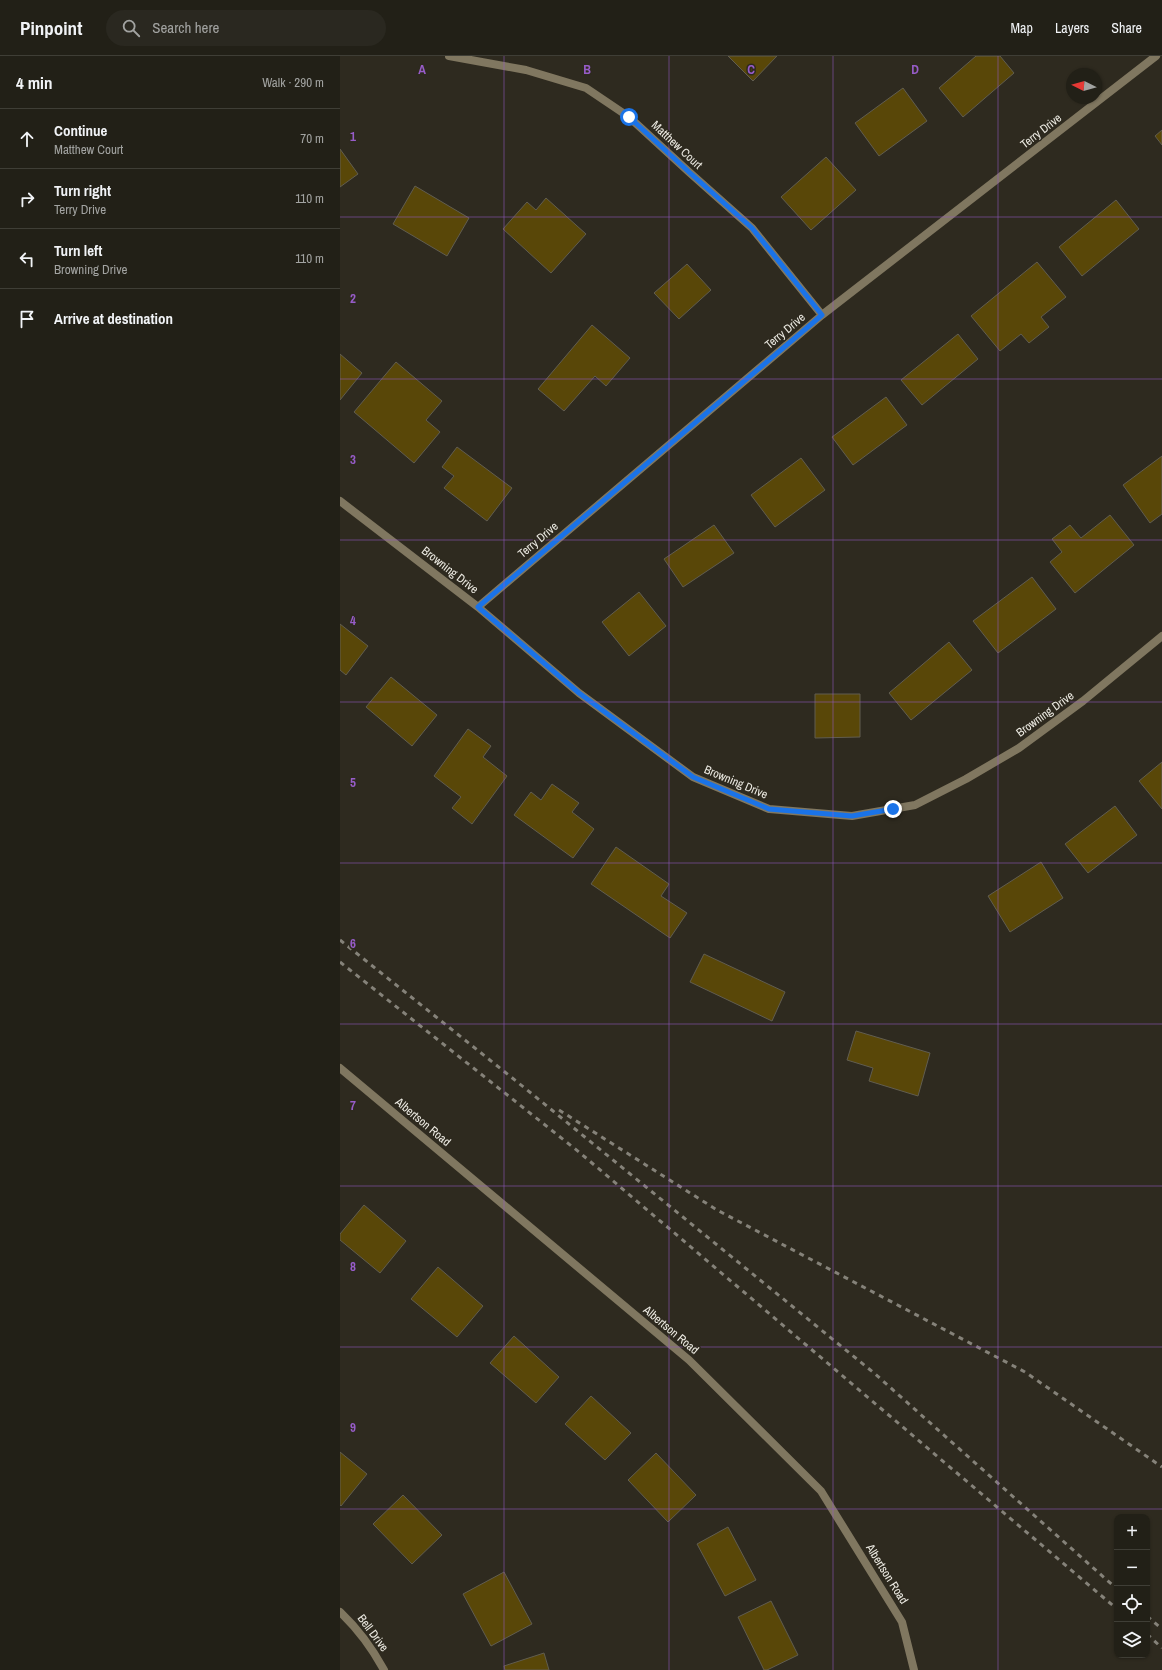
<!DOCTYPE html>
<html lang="en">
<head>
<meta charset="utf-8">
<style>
  :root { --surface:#222017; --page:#2a2820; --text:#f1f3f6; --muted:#a2a3a1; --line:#3f3e36 }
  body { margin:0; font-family:"Archivo Narrow",sans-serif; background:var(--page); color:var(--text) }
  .controls { position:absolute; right:12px; bottom:12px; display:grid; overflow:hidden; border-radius:8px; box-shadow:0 1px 3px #0004 }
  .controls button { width:36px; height:36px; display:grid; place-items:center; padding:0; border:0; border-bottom:1px solid var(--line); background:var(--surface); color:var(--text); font:20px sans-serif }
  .compass { position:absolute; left:726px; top:12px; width:36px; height:36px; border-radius:50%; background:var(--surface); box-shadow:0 1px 3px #0004; rotate:275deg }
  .stop { position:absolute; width:12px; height:12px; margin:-9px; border:3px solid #1a73e8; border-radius:50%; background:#fff }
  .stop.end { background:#1a73e8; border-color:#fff; box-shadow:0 1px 4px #0008 }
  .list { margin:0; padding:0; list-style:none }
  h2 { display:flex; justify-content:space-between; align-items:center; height:52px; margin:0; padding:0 16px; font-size:17px }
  h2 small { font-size:13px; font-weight:400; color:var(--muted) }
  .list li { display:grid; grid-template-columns:26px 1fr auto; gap:12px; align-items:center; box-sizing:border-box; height:60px; padding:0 16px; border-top:1px solid var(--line) }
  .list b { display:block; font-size:15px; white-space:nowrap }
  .list p { margin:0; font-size:13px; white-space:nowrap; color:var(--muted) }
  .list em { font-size:13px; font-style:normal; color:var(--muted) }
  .icon { flex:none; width:22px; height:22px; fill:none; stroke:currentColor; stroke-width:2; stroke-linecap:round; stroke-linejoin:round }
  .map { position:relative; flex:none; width:822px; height:1614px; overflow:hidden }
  header { display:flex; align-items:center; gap:24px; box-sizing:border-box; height:56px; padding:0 20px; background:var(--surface); border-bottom:1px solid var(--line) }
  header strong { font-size:19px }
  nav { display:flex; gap:22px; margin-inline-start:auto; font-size:14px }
  .search { width:280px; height:36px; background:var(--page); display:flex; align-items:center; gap:10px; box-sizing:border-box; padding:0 14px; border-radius:22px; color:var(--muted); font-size:15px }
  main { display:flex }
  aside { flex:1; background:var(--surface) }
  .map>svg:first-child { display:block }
</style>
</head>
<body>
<header>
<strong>Pinpoint</strong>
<div class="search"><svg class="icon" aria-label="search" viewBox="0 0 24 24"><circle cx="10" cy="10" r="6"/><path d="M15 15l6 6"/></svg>Search here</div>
<nav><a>Map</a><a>Layers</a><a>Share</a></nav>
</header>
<main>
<aside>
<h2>4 min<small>Walk · 290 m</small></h2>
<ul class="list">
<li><svg class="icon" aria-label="ahead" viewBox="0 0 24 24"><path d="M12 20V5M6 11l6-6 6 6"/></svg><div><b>Continue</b><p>Matthew Court</p></div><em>70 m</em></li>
<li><svg class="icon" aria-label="right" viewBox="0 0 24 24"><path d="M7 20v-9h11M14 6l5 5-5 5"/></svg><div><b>Turn right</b><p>Terry Drive</p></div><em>110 m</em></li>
<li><svg class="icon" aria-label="left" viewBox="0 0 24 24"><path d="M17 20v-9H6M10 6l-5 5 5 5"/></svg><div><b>Turn left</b><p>Browning Drive</p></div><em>110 m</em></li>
<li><svg class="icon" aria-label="arrive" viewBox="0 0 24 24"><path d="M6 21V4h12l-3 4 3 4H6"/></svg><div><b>Arrive at destination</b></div></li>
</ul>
</aside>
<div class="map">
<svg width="822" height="1614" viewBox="0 0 822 1614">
  <rect width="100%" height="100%" fill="#2e2a1f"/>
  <!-- building -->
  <path fill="#594708" stroke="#615d50" d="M388,0H437L413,25Z
    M636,0H660L674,17L623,61L599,32Z
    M563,32L587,65L539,100L515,67Z
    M822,74V89L815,80Z
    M0,93L18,118L0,131Z
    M486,101L516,134L471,174L441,141Z
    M75,130L129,162L107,200L53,168Z
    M206,142L246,178L211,217L163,173L187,146L196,154Z
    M776,144L799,173L742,220L719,191Z
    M697,206L726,241L701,261L709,271L689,287L681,278L660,295L631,260Z
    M347,208L371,234L339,263L314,237Z
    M252,269L290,302L266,330L255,320L224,355L198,333Z
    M618,278L638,303L582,349L561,324Z
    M0,298L22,317L0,344Z
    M56,306L102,345L86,364L100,376L74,407L14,356Z
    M546,341L567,369L513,409L492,381Z
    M117,391L172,432L147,465L104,432L114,420L102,411Z
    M822,400V458L810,467L783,429Z
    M461,402L485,434L435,471L411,439Z
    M770,459L794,489L735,537L710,506L722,496L712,483L730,469L741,482Z
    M374,469L394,497L343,531L324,503Z
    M692,521L716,553L658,597L633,565Z
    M299,536L326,570L289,600L262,566Z
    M0,568L28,590L6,619L0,614Z
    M609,586L632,614L571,664L549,637Z
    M51,621L97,659L72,690L26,651Z
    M475,638H520V681L475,682Z
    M128,673L151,690L143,701L167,720L132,768L112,752L121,741L94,720Z
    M822,706V753L799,725Z
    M212,728L239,747L232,756L254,773L233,802L174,759L191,736L201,744Z
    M775,750L797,779L748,817L725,788Z
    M276,791L329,828L321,840L347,857L330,882L251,828Z
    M701,806L723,842L670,876L648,840Z
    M364,898L445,936L432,965L350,926Z
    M516,975L590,997L578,1040L529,1025L533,1012L507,1004Z
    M24,1149L66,1185L40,1217L0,1184V1178Z
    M98,1211L143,1250L117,1281L71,1243Z
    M174,1280L219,1321L196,1347L150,1307Z
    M251,1340L291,1377L265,1404L225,1368Z
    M0,1396L27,1418L1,1450L0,1449Z
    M316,1397L356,1439L328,1466L288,1424Z
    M63,1439L102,1479L72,1508L33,1468Z
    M388,1471L416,1524L385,1540L357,1488Z
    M164,1516L192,1568L151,1590L123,1538Z
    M431,1545L458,1599L427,1614H424L398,1561Z
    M204,1597L209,1614H165L164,1610Z"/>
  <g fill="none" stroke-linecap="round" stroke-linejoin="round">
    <!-- street -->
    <path stroke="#807760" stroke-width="8" d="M109,0L186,14L246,32L289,61L349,116L412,172L482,259
      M0,445L138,551L239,637L353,721L429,753L512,760L575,749L626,723L679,692L743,645L822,580
      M138,551L482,259L816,0
      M0,1012L349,1304L481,1435L562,1566L574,1614
      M0,1556C18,1573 32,1592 44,1614"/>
    <!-- rail -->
    <path stroke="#858279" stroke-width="3" stroke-dasharray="5 5" stroke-linecap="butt" d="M0,884L186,1033L534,1317L777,1533
      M0,906L239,1096L777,1553
      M219,1054L377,1154L685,1316L822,1411
      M807,1560L822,1573
      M807,1578L822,1592"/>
  </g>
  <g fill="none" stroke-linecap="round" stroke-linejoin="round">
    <!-- route -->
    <path stroke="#1a73e8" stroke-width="5" d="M289,61L349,116L412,172L482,259L138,551L239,637L353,721L429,753L512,760L553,753"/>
  </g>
  <!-- grid -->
  <path fill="none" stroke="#975cc8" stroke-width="1" stroke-opacity="0.55" d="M164,0V1614M329,0V1614M493,0V1614M658,0V1614M0,161H822M0,323H822M0,484H822M0,646H822M0,807H822M0,968H822M0,1130H822M0,1291H822M0,1453H822"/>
  <g text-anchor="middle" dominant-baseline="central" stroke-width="3" stroke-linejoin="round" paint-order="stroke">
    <!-- street labels -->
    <g font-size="12" fill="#eceae2" stroke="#2e2a1f">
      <text transform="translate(701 75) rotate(-38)">Terry Drive</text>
      <text transform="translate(337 89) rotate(43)">Matthew Court</text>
      <text transform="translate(445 275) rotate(-40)">Terry Drive</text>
      <text transform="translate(198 484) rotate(-40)">Terry Drive</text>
      <text transform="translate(110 514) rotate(38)">Browning Drive</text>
      <text transform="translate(705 658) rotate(-36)">Browning Drive</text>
      <text transform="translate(396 726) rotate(23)">Browning Drive</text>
      <text transform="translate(83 1066) rotate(40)">Albertson Road</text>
      <text transform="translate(331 1274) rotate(40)">Albertson Road</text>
      <text transform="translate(547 1518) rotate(58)">Albertson Road</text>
      <text transform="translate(33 1577) rotate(53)">Bell Drive</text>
    </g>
  </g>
  <g font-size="13" text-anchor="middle" font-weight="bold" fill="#975cc8" stroke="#2e2a1f" stroke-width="3" stroke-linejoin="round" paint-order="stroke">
    <text x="82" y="18">A</text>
    <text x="247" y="18">B</text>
    <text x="411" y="18">C</text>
    <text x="575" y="18">D</text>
    <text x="13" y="85">1</text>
    <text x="13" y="247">2</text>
    <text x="13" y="408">3</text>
    <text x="13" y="569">4</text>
    <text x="13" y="731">5</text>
    <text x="13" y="892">6</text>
    <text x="13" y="1054">7</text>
    <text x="13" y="1215">8</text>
    <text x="13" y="1376">9</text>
  </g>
</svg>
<div class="controls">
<button>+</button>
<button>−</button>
<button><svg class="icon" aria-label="locate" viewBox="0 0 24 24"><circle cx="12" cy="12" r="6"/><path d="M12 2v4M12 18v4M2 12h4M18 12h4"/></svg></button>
<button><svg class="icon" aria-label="layers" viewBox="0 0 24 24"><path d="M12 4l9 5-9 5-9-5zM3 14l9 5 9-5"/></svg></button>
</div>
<svg class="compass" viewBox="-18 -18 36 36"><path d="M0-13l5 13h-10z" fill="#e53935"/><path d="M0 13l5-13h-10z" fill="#a2a3a1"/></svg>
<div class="stop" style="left:289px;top:61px"></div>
<div class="stop end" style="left:553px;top:753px"></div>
</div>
</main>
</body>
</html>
